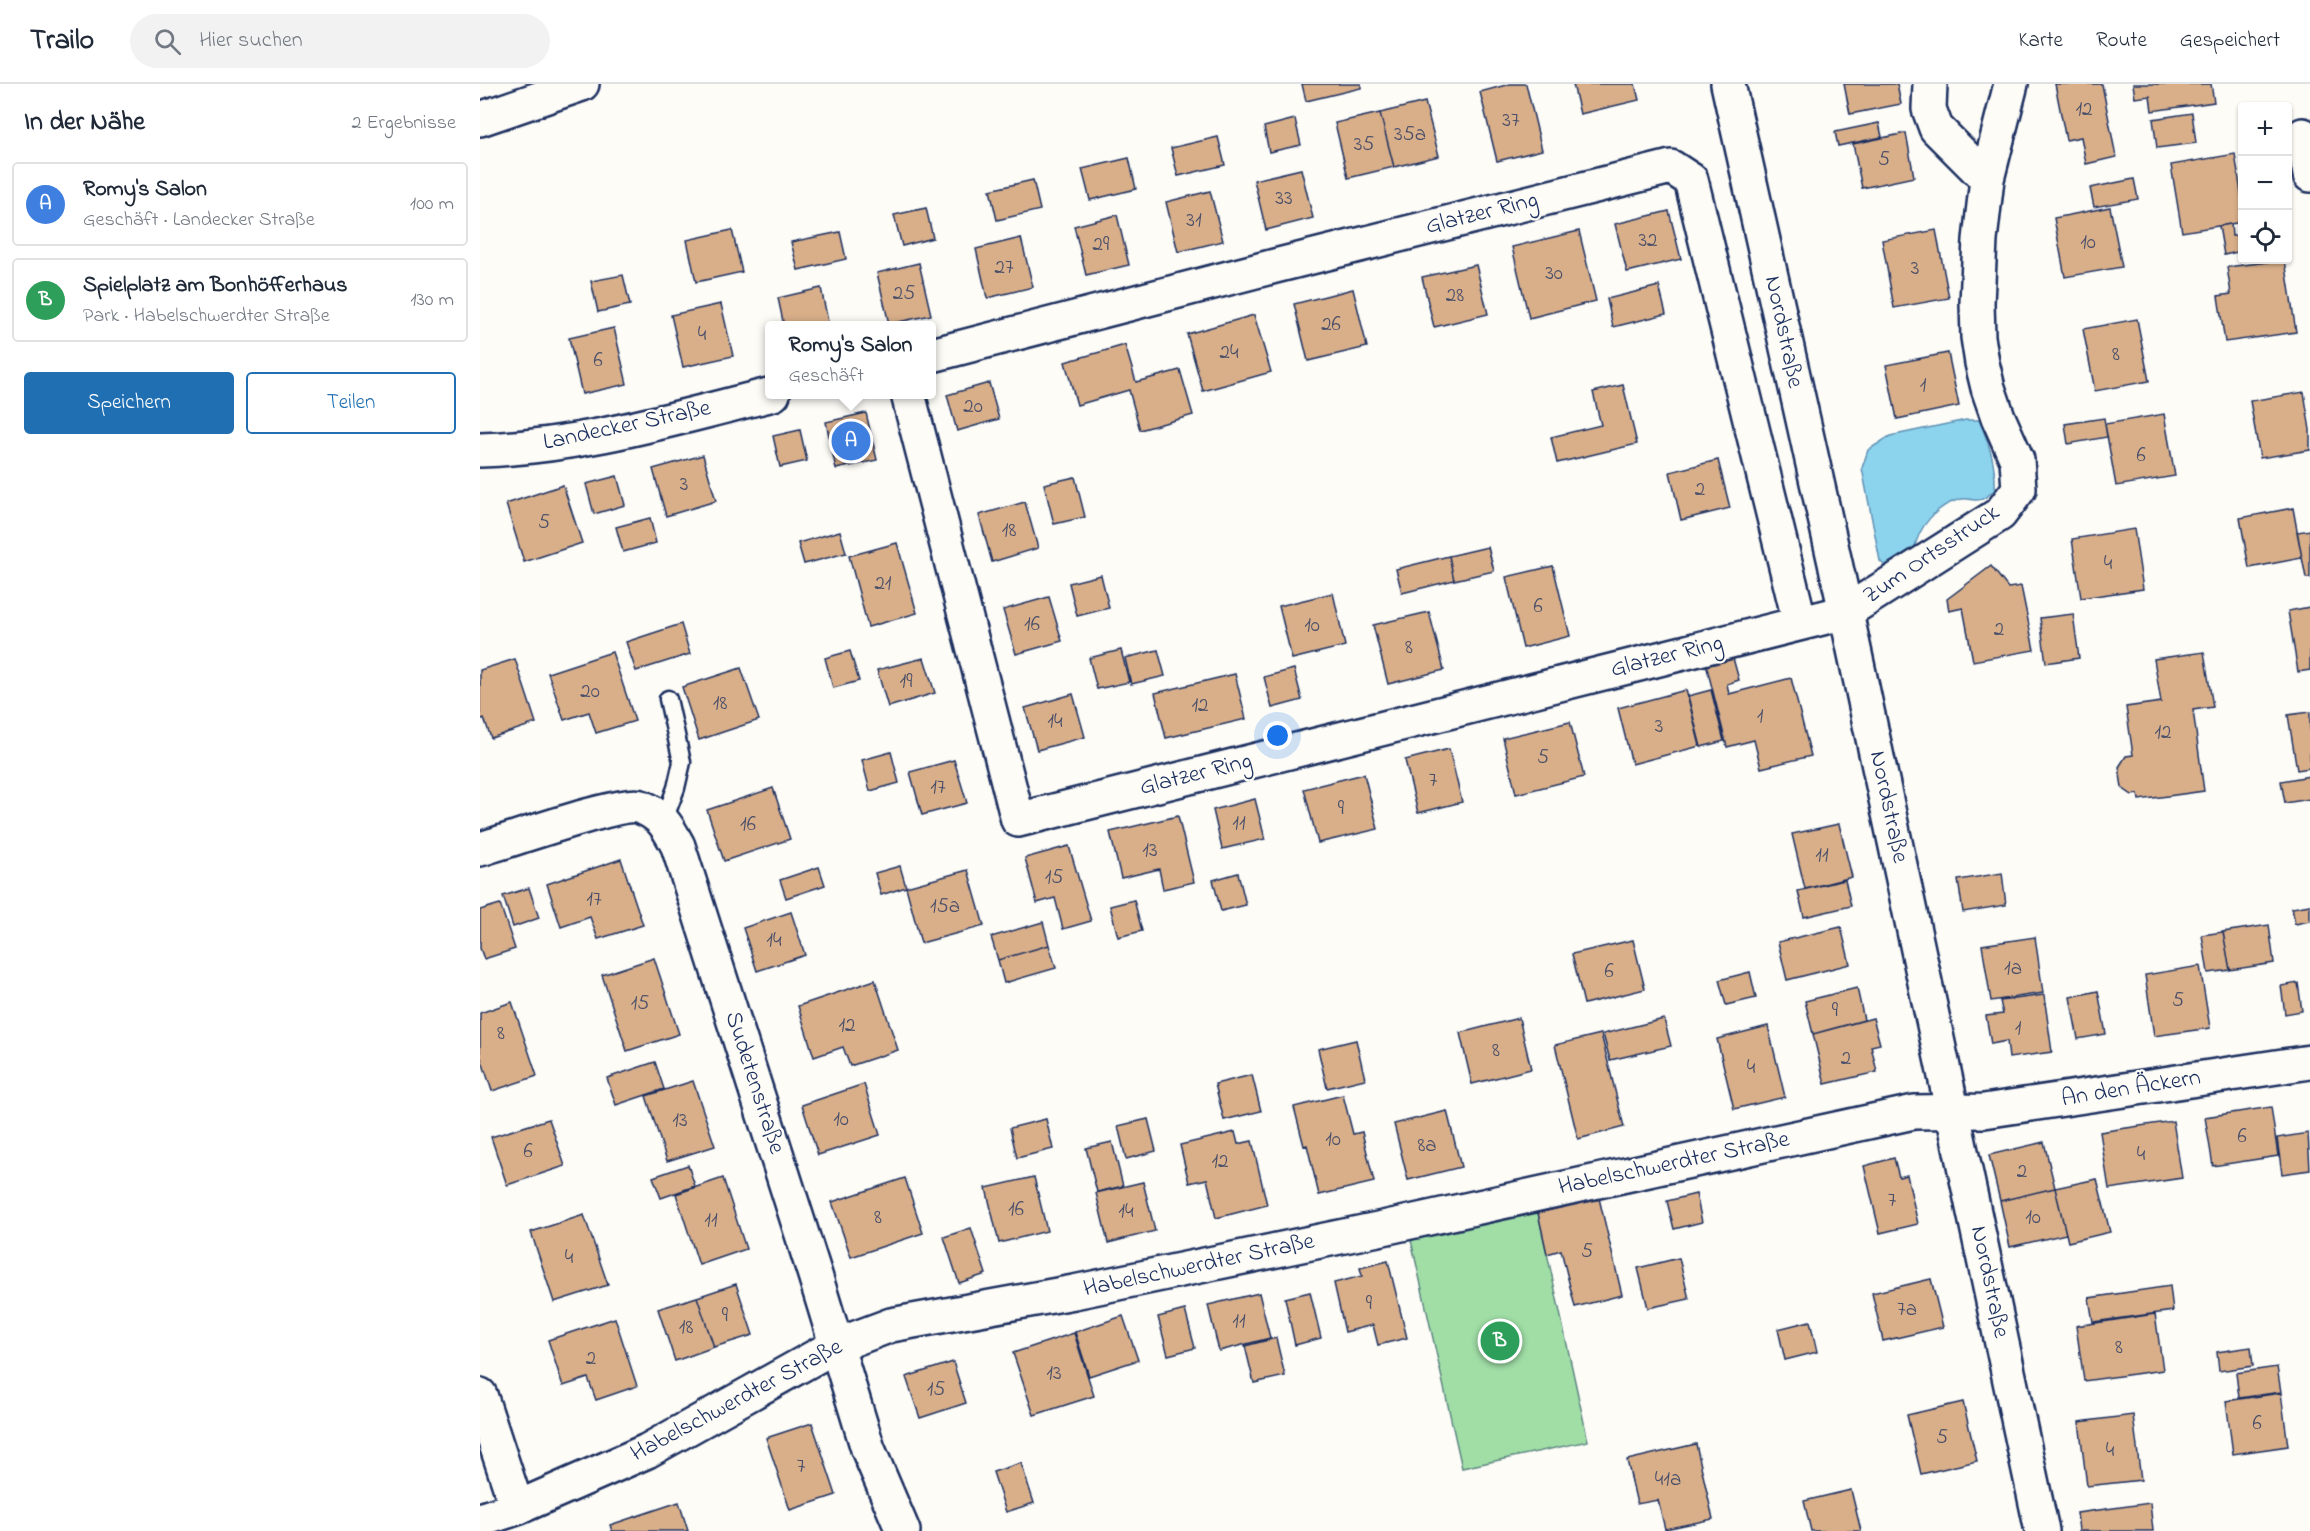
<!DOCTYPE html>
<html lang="de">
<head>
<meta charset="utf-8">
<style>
  :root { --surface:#fff; --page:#f2f2f3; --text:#1f2937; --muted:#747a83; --line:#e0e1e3; --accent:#1f6fb2 }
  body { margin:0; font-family:"Indie Flower",sans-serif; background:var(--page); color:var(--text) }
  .controls { position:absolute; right:18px; top:18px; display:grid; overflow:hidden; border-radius:6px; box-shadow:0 2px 4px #0004 }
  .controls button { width:54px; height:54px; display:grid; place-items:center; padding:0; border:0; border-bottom:2px solid var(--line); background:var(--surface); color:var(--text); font:30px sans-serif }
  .you { position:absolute; left:798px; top:652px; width:21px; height:21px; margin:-15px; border:4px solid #fff; border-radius:50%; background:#1a73e8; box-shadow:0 0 0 9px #1a73e833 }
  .badge { display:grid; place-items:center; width:39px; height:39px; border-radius:50%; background:var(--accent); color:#fff; font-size:20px; font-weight:700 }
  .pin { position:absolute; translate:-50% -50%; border:3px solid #fff; box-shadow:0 2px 6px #0006 }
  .popup { position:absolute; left:285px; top:237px; width:171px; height:78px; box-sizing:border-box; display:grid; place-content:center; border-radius:6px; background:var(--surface); filter:drop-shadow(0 2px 4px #0005); font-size:20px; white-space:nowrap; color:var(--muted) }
  .popup b { font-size:22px; color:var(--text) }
  .popup::after { content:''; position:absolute; left:50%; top:100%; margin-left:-12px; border:12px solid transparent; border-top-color:var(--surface) }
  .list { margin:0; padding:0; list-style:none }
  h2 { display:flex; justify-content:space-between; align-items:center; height:78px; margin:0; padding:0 24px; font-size:26px }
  h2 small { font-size:20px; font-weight:400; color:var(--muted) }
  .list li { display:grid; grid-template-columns:39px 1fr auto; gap:18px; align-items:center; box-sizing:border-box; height:84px; margin:0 12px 12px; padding:0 12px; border:2px solid var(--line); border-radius:6px }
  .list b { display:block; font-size:22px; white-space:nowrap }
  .list p { margin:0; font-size:20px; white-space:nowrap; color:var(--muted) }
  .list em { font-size:20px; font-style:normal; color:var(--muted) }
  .actions { display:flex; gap:12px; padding:18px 24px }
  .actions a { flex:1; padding:14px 0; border:2px solid var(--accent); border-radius:6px; text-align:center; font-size:21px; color:var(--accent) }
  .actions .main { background:var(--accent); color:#fff }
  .icon { flex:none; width:33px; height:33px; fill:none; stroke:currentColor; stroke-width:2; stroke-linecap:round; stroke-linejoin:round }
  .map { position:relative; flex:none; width:1830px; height:1447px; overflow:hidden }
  header { display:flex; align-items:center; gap:36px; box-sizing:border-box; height:84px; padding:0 30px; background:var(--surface); border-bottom:2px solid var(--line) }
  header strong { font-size:28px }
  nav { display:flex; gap:33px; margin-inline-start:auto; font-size:21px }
  .search { width:420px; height:54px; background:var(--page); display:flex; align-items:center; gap:15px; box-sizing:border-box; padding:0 21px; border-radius:33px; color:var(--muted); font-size:22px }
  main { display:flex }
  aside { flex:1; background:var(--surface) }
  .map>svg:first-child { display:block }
</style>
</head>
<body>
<header>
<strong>Trailo</strong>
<div class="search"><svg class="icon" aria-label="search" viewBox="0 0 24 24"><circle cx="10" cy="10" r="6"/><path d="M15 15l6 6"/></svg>Hier suchen</div>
<nav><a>Karte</a><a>Route</a><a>Gespeichert</a></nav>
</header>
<main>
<aside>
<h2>In der Nähe<small>2 Ergebnisse</small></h2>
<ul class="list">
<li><span class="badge" style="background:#3f7fe0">A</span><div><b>Romy's Salon</b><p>Geschäft · Landecker Straße</p></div><em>100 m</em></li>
<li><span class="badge" style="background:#2e9e5b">B</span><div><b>Spielplatz am Bonhöfferhaus</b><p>Park · Habelschwerdter Straße</p></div><em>130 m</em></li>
</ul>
<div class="actions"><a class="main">Speichern</a><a>Teilen</a></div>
</aside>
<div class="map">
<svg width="1830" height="1447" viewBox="0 0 1830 1447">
  <rect width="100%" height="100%" fill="#fdfcf7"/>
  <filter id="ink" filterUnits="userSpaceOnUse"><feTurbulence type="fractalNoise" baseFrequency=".0167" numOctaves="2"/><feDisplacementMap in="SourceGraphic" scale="12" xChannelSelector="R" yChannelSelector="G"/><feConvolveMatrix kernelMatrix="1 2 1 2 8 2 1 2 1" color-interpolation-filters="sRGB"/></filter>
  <g filter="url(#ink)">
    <!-- green -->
    <path fill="#a0dea6" stroke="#5e8682" stroke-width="1.5" d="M1058,1128L1108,1357L982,1384L931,1156Z"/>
    <!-- water -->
    <path fill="#8cd3ed" stroke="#5f91b4" stroke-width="1.5" d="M1486,336H1499C1509,359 1516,380 1515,405C1510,410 1504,417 1495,416C1490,416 1487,414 1482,415C1457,420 1438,443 1434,467L1406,483L1400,477L1382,384L1388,366L1410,352Z"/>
    <!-- building -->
    <path fill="#d9af8a" stroke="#1b2f5e" stroke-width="1.5" d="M822,0H881V4L826,17Z
      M1030,0H1046L1062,66L1017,77L1000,8Z
      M1093,0H1155L1159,16L1100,30Z
      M1364,0H1417L1421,20L1370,30Z
      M1575,0H1622L1636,73L1606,80L1601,53L1586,56Z
      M1653,0H1731L1734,18L1672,27L1670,12L1655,14Z
      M945,18L959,72L914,83L900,29Z
      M900,29L914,83L868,94L855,39Z
      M1712,29L1716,59L1677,64L1673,35Z
      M815,35L821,61L789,68L784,43Z
      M1399,39L1402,53L1358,62L1355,48Z
      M1426,49L1434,93L1382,104L1373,60Z
      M738,53L745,81L698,92L691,64Z
      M1755,70L1762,115V138L1702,148L1691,81Z
      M649,74L656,105L610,116L602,85Z
      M821,85L833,134L786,146L774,96Z
      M1654,95L1658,115L1614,123L1610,104Z
      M553,96L560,126L517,136L510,106Z
      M730,107L743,157L698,168L686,118Z
      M1630,123L1642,183L1585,193L1574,134Z
      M446,124L453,154L422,162L414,131Z
      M1189,127L1201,175L1147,188L1135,140Z
      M637,131L649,181L606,191L594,142Z
      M1751,140L1752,152L1762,150V167L1744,171L1739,142Z
      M252,146L262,188L216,198L207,156Z
      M1456,146L1469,214L1414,224L1402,156Z
      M1099,147L1116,217L1049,234L1032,163Z
      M360,148L366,175L318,186L311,158Z
      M541,154L553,203L507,214L496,165Z
      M1805,176L1816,248L1745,258L1738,212L1751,210L1747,183Z
      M439,179L451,231L409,240L397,189Z
      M996,181L1008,230L954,243L942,193Z
      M143,191L150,221L118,228L111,197Z
      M1179,202L1186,230L1133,243L1127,215Z
      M341,204L349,242H304L298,214Z
      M873,205L887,263L828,277L814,220Z
      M241,220L253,272L203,283L191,231Z
      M774,231L791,288L723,307L707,250Z
      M1657,235L1669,297L1615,307L1603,245Z
      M134,244L147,300L102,310L89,254Z
      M645,261L656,298L700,286L713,331L660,346L649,306L597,321L585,278Z
      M1468,269L1479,322L1417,335L1406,281Z
      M509,299L519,335L477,347L467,311Z
      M1143,301L1157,360L1077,379L1071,353L1121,341L1113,308Z
      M1824,308L1830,346V366L1780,374L1770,317Z
      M386,329L397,376L356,385L346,338Z
      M1684,330L1695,392L1636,402L1625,340Z
      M1624,334L1627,353L1588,360L1585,340Z
      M320,346L327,377L300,383L293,352Z
      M223,371L236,417L186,432L173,385Z
      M1238,376L1250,424L1201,436L1190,388Z
      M137,392L145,421L114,430L106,400Z
      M595,393L605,433L574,440L564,400Z
      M83,401L102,459L44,478L26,420Z
      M545,418L558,464L512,478L499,431Z
      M1813,424L1822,474L1769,484L1760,434Z
      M170,434L176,459L143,468L136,443Z
      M1654,445L1663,505L1601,514L1592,455Z
      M1830,446V494H1826L1817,448Z
      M360,447L366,469L324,480L318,459Z
      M417,459L437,529L388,543L369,472Z
      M1008,463L1014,487L974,496L969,472Z
      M969,472L974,496L922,509L916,485Z
      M1073,482L1090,552L1043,564L1026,493Z
      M1511,482L1528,504L1541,502L1554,566L1493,577L1483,524L1469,527L1467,515Z
      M621,491L629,524L597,532L589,499Z
      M853,509L865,562L812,575L799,522Z
      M569,513L582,557L536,570L523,526Z
      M1830,523V586L1818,588L1808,527Z
      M949,528L964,586L908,600L893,541Z
      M1593,530L1599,574L1566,579L1560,534Z
      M201,540L210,570L156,587L146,558Z
      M641,566L649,598L617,605L609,574Z
      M678,566L685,592L651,600L645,574Z
      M370,567L379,597L353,604L345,574Z
      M132,568L155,637L116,649L109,628L84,636L68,589Z
      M1724,568L1733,623L1713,626L1724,707L1659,716L1658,710L1652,711L1642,704L1639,683L1646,672L1653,671L1646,623L1681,618L1674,575Z
      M444,574L455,609L408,623L397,586Z
      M1253,574L1259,596L1247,600L1249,610L1311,594L1331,672L1281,684L1274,656L1247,663L1226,580Z
      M35,575L56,639L11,654L4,634L0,636V586Z
      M261,584L279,636L219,656L202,603Z
      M814,585L822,616L792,624L784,593Z
      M755,590L766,635L686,654L675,609Z
      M1206,606L1220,662L1152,680L1138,624Z
      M1231,606L1244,657L1221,663L1208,612Z
      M593,610L605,653L557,666L545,624Z
      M1830,628V684L1817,686L1808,631Z
      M1090,638L1104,693L1036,710L1023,654Z
      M969,665L982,718L938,729L925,676Z
      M411,668L419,699L390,707L382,676Z
      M474,676L487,719L442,731L430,688Z
      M884,690L898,745L838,759L824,705Z
      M1830,692V715L1805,719L1801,697Z
      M293,704L310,755L244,777L227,726Z
      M775,715L785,755L742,765L733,726Z
      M698,732L714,798L683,805L679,785L641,794L630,748Z
      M1359,740L1372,793L1325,805L1312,750Z
      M589,762L611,837L583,845L575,814L557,819L545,774Z
      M141,775L163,841L118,855L110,833L81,843L67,800Z
      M420,782L426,803L401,811L395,789Z
      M339,783L345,801L306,814L300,796Z
      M488,786L504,842L441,859L426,803Z
      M758,789L766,821L741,827L733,796Z
      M1522,789L1526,821L1483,828L1478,796Z
      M1365,796L1371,822L1324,833L1318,807Z
      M49,804L59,834L33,843L23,812Z
      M654,816L662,847L638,853L630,822Z
      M20,820L35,865L4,875L0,864V826Z
      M1830,821V837L1815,840L1812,824Z
      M311,828L325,871L277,887L263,844Z
      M563,838L569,861L518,876L511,853Z
      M1789,841L1794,879L1750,886L1743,848Z
      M1361,843L1370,880L1307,896L1298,858Z
      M1743,848L1750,886L1728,889L1722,851Z
      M1555,853L1563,909L1511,917L1502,861Z
      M1153,856L1165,905L1104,920L1092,870Z
      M569,861L576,884L524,899L518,876Z
      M174,874L199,950L147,967L122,891Z
      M1720,882L1730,944L1674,952L1665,891Z
      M1270,888L1276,914L1246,921L1239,896Z
      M395,896L418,966L370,982L363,963L334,973L318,922Z
      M1818,899L1822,927L1805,930L1801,902Z
      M1377,904L1384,936L1333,950L1325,917Z
      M1618,907L1626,950L1598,955L1590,913Z
      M1564,911L1572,968L1529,974L1527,957L1511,960L1506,932L1523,930L1520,917Z
      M32,918L57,992L12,1007L0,971V929Z
      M1039,934L1051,985L992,1000L980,949Z
      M1393,934L1400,960L1391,962L1397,988L1345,1000L1333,950Z
      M1184,935L1191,962L1130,976L1123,950Z
      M1288,942L1305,1013L1254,1025L1237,955Z
      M1121,950L1144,1043L1098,1055L1075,961Z
      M876,956L885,995L847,1004L838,965Z
      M175,978L184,1005L136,1021L127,994Z
      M772,991L781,1027L744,1036L735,1000Z
      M213,997L235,1062L187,1077L166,1012Z
      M384,1000L400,1051L338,1071L322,1021Z
      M863,1011L873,1050L882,1048L894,1098L839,1111L827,1061L824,1062L814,1023Z
      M1791,1023L1798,1072L1733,1082L1725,1033Z
      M967,1027L981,1083L928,1096L914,1040Z
      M69,1035L85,1082L27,1101L11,1053Z
      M566,1035L573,1065L537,1074L530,1044Z
      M668,1035L676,1067L646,1075L638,1042Z
      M1693,1037L1702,1094L1629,1105L1620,1048Z
      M755,1048L758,1060L772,1057L787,1121L736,1134L727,1095L709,1099L700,1061Z
      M1828,1049L1830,1086L1802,1090L1797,1054Z
      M632,1058L643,1102L617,1108L606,1064Z
      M1564,1058L1575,1104L1520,1117L1509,1071Z
      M1414,1074L1419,1093L1427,1091L1438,1140L1400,1149L1384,1082Z
      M208,1081L215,1102L181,1114L173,1093Z
      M554,1093L567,1147L519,1159L506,1104Z
      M243,1094L266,1165L219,1181L196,1110Z
      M425,1094L443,1149L371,1173L352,1118Z
      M1617,1095L1630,1148L1588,1158L1575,1104Z
      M663,1098L675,1147L628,1159L616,1109Z
      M1575,1104L1586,1150L1530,1163L1520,1117Z
      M1216,1110L1222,1138L1194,1145L1187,1117Z
      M1119,1114L1142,1211L1095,1223L1081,1166L1067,1170L1058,1129Z
      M104,1131L128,1201L74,1218L51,1148Z
      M491,1144L506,1190L479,1199L464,1153Z
      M1199,1174L1209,1215L1168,1224L1158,1184Z
      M908,1177L927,1254L898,1261L893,1241L865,1248L854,1199L882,1192L880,1184Z
      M1451,1195L1463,1243L1403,1257L1392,1209Z
      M256,1200L273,1251L234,1263L217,1213Z
      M1690,1202L1693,1227L1613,1238L1609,1214Z
      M830,1208L841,1254L815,1261L805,1214Z
      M779,1209L790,1254L739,1267L728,1221Z
      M217,1213L234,1263L195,1277L178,1225Z
      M705,1226L715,1264L688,1271L678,1233Z
      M1675,1230L1683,1286L1604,1297L1596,1242Z
      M643,1232L658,1276L609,1292L595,1248Z
      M135,1234L157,1302L116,1316L108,1294L83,1302L68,1256Z
      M1330,1237L1337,1268L1305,1276L1298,1245Z
      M594,1249L614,1312L554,1331L533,1269Z
      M796,1254L805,1292L774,1299L765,1262Z
      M1771,1263L1773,1282L1739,1287L1737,1268Z
      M473,1278L486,1319L440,1334L426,1293Z
      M1797,1283L1801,1308L1759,1314L1756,1289Z
      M1801,1309L1808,1362L1753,1370L1746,1317Z
      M1483,1318L1497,1377L1441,1390L1427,1331Z
      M1653,1331L1661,1396L1607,1402L1599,1338Z
      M332,1339L356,1411L310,1426L286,1354Z
      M1216,1360L1233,1435L1185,1445L1178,1416L1157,1420L1147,1376Z
      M541,1379L554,1419L526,1428L513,1388Z
      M1371,1406L1381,1447H1331L1324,1417Z
      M199,1418L208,1447H132L130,1441Z
      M1670,1419L1673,1447H1599L1597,1429Z"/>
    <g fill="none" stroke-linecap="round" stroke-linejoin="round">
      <!-- service casing -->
      <g stroke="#1b2f5e" stroke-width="21">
        <path id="service" d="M184,736L196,704L202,678L188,615"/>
      </g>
      <!-- minor casing -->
      <g stroke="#1b2f5e" stroke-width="38">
        <path id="minor" d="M1450,0L1449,25L1456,44L1507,95
          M1823,51L1830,91
          M452,271L795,182L1191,83L1211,96L1320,539
          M428,310L538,736L1366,528L1520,430L1539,405L1537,376L1518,333L1508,304L1502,279L1498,253L1497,219L1500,156L1507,95L1531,0
          M0,366C100,363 196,334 293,310
          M0,765C26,758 143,716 161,723C182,731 188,743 198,762L335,1191L388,1365L423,1447
          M0,1311L37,1424
          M0,1436L37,1424L167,1367L355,1262L411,1241L594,1208L903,1144L1434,1028L1504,1027L1830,978"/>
      </g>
      <!-- tertiary casing -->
      <g stroke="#1b2f5e" stroke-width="38">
        <path id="tertiary" d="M1248,0L1366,528L1562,1447
          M0,35L102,0"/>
      </g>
      <!-- service -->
      <use href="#service" stroke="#fdfcf7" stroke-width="16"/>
      <!-- minor -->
      <use href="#minor" stroke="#fdfcf7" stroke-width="33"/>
      <!-- tertiary -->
      <use href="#tertiary" stroke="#fdfcf7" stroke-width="33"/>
    </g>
  </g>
  <g text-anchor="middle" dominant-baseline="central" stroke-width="4.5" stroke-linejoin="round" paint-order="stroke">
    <!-- number labels -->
    <g font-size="21" fill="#4a4f69">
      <text x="1604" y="26">12</text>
      <text x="1031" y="37">37</text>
      <text x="930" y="51">35a</text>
      <text x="884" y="61">35</text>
      <text x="1404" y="76">5</text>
      <text x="804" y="115">33</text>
      <text x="714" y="137">31</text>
      <text x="1168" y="157">32</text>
      <text x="1608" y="159">10</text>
      <text x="621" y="161">29</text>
      <text x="524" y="184">27</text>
      <text x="1435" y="185">3</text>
      <text x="1074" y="190">30</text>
      <text x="424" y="210">25</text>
      <text x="975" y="212">28</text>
      <text x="851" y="241">26</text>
      <text x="222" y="251">4</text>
      <text x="749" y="269">24</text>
      <text x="1636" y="271">8</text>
      <text x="118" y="277">6</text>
      <text x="1443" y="302">1</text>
      <text x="493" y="323">20</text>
      <text x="1661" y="372">6</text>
      <text x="204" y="401">3</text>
      <text x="1220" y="406">2</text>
      <text x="64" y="439">5</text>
      <text x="529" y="447">18</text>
      <text x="1628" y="480">4</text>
      <text x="403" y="500">21</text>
      <text x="1058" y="523">6</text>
      <text x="552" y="541">16</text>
      <text x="832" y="542">10</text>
      <text x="1519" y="546">2</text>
      <text x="929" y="564">8</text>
      <text x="426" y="598">19</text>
      <text x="110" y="608">20</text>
      <text x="240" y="620">18</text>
      <text x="720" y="622">12</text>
      <text x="1280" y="633">1</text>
      <text x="575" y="638">14</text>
      <text x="1179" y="643">3</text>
      <text x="1683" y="649">12</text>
      <text x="1063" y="674">5</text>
      <text x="953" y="697">7</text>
      <text x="458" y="704">17</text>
      <text x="861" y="725">9</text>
      <text x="759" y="740">11</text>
      <text x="268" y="741">16</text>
      <text x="670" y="767">13</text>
      <text x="1342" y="772">11</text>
      <text x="574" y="794">15</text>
      <text x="114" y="816">17</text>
      <text x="465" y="823">15a</text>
      <text x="294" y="857">14</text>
      <text x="1533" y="885">1a</text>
      <text x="1129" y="888">6</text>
      <text x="1698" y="917">5</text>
      <text x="160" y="920">15</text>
      <text x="1355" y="927">9</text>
      <text x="367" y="942">12</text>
      <text x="1538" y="945">1</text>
      <text x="21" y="950">8</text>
      <text x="1016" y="967">8</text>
      <text x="1366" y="975">2</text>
      <text x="1271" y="984">4</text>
      <text x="361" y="1036">10</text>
      <text x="200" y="1037">13</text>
      <text x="1762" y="1053">6</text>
      <text x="853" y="1056">10</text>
      <text x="947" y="1062">8a</text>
      <text x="48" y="1068">6</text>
      <text x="1661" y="1071">4</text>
      <text x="740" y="1078">12</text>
      <text x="1542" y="1088">2</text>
      <text x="1412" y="1117">7</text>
      <text x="536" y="1126">16</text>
      <text x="646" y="1128">14</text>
      <text x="398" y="1134">8</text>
      <text x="1553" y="1134">10</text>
      <text x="231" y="1137">11</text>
      <text x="1107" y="1168">5</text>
      <text x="89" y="1174">4</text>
      <text x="889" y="1220">9</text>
      <text x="1427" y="1226">7a</text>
      <text x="245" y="1232">9</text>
      <text x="759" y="1238">11</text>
      <text x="206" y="1244">18</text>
      <text x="1639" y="1264">8</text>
      <text x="111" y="1275">2</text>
      <text x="574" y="1290">13</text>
      <text x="456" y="1306">15</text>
      <text x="1777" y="1340">6</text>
      <text x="1462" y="1354">5</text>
      <text x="1630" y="1367">4</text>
      <text x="321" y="1383">7</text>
      <text x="1188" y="1396">41a</text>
    </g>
    <!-- street labels -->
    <g font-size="24" fill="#1b2f5e" stroke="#fdfcf7">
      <text transform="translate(1002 130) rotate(-14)">Glatzer Ring</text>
      <text transform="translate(1303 248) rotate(78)">Nordstraße</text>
      <text transform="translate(147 342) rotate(-12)">Landecker Straße</text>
      <text transform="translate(1452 471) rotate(-34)">Zum Ortsstruck</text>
      <text transform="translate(1187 573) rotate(-14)">Glatzer Ring</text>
      <text transform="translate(716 691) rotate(-14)">Glatzer Ring</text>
      <text transform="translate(1408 723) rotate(78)">Nordstraße</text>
      <text transform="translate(274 999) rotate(72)">Sudetenstraße</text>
      <text transform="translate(1651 1005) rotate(-9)">An den Äckern</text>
      <text transform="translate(1194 1080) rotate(-12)">Habelschwerdter Straße</text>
      <text transform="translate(719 1182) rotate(-12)">Habelschwerdter Straße</text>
      <text transform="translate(1509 1198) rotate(78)">Nordstraße</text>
      <text transform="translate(257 1317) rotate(-28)">Habelschwerdter Straße</text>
    </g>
  </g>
</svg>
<div class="controls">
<button>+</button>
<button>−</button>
<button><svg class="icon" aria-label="locate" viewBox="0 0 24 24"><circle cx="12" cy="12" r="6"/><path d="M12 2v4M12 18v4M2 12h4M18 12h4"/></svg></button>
</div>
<div class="you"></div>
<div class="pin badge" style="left:371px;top:357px;background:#3f7fe0">A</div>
<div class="popup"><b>Romy's Salon</b>Geschäft</div>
<div class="pin badge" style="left:1020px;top:1257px;background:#2e9e5b">B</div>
</div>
</main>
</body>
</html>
